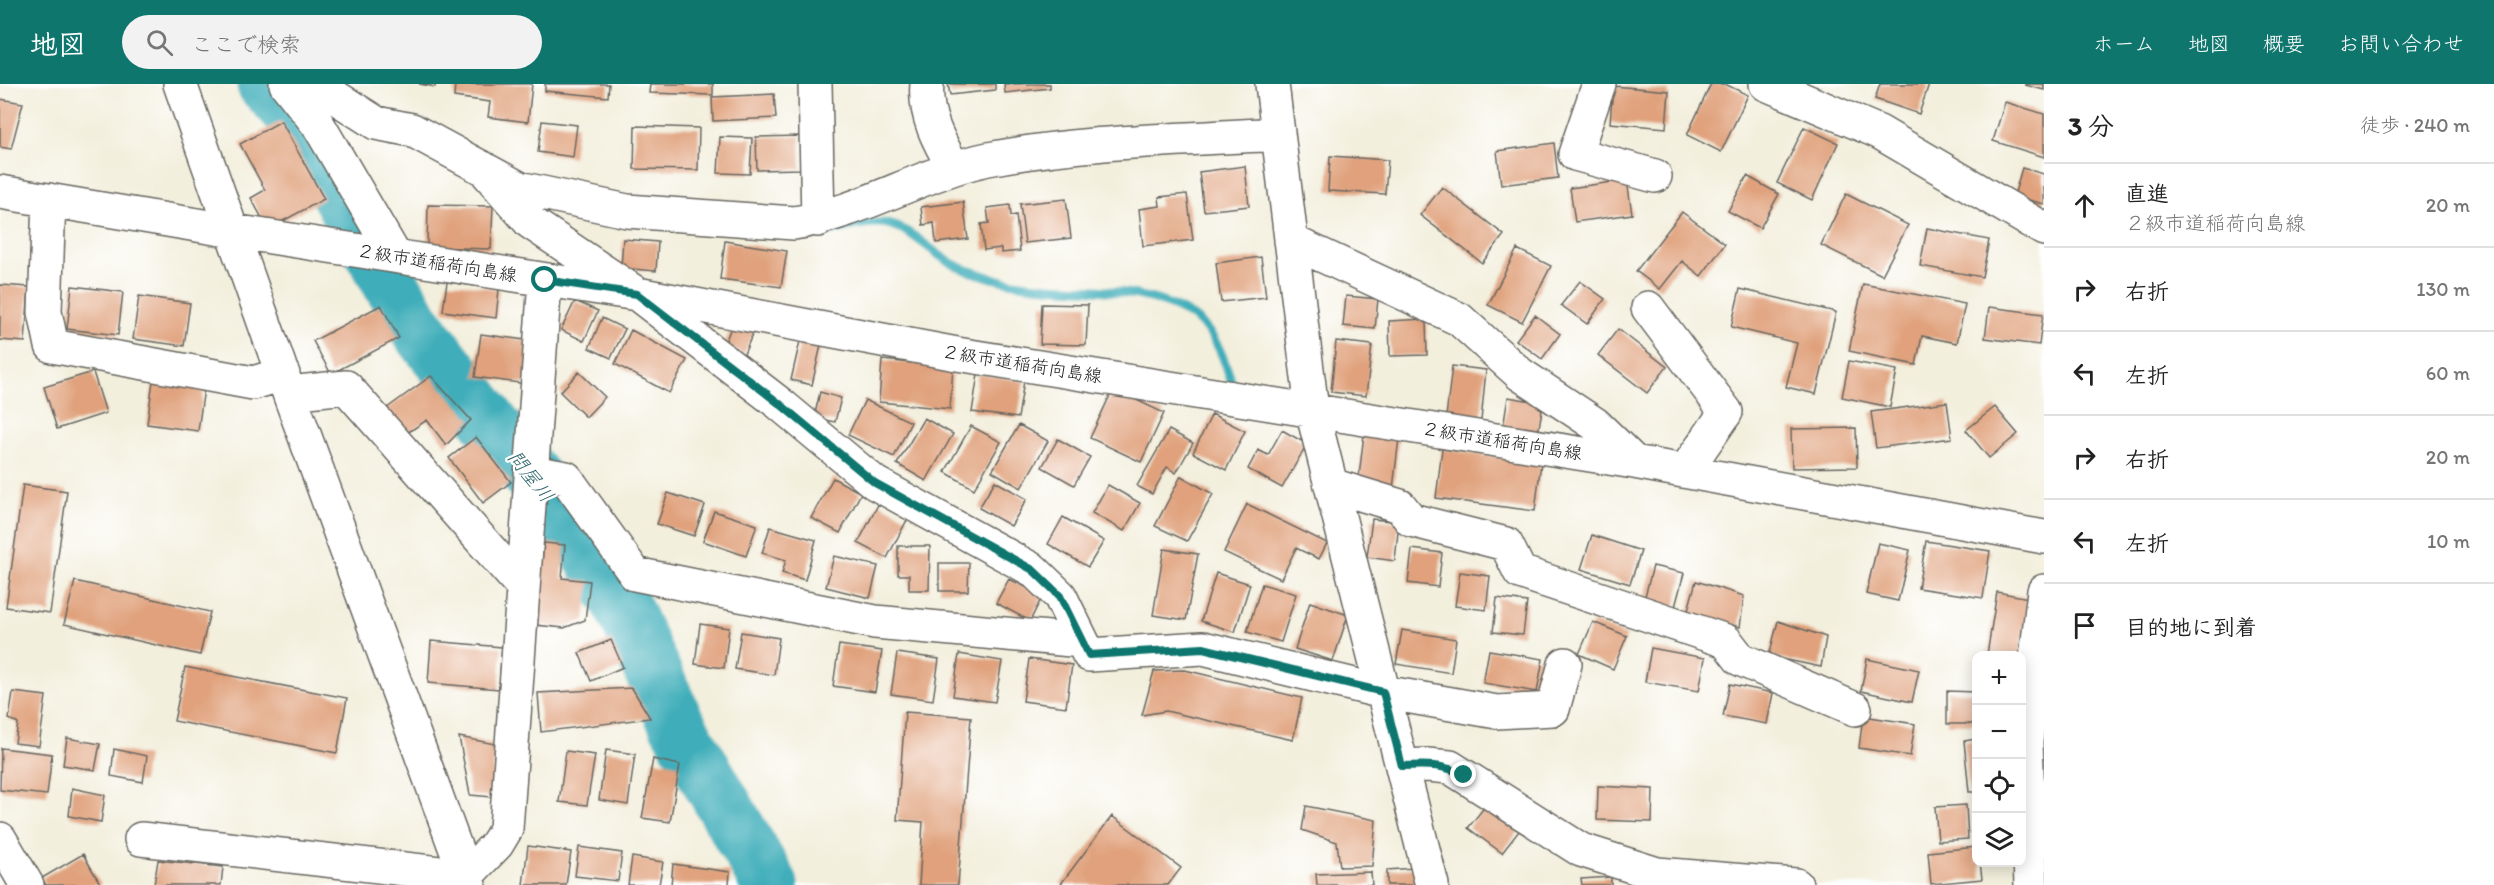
<!DOCTYPE html>
<html lang="ja">
<head>
<meta charset="utf-8">
<style>
  :root { --surface:#fff; --page:#f2f2f2; --text:#222; --muted:#767676; --line:#e0e0e0; --accent:#0f766e }
  body { margin:0; font-family:Itim,"Klee One",sans-serif; background:var(--page); color:var(--text) }
  .controls { position:absolute; right:18px; bottom:18px; display:grid; overflow:hidden; border-radius:12px; box-shadow:0 3px 15px #0003 }
  .controls button { width:54px; height:54px; display:grid; place-items:center; padding:0; border:0; border-bottom:2px solid var(--line); background:var(--surface); color:var(--text); font:30px sans-serif }
  .stop { position:absolute; width:18px; height:18px; margin:-14px; border:4px solid #0f766e; border-radius:50%; background:#fff }
  .stop.end { background:#0f766e; border-color:#fff; box-shadow:0 2px 6px #0008 }
  .list { margin:0; padding:0; list-style:none }
  h2 { display:flex; justify-content:space-between; align-items:center; height:78px; margin:0; padding:0 24px; font-size:26px }
  h2 small { font-size:20px; font-weight:400; color:var(--muted) }
  .list li { display:grid; grid-template-columns:39px 1fr auto; gap:18px; align-items:center; box-sizing:border-box; height:84px; padding:0 24px; border-top:2px solid var(--line) }
  .list b { display:block; font-size:22px; white-space:nowrap }
  .list p { margin:0; font-size:20px; white-space:nowrap; color:var(--muted) }
  .list em { font-size:20px; font-style:normal; color:var(--muted) }
  .icon { flex:none; width:33px; height:33px; fill:none; stroke:currentColor; stroke-width:2; stroke-linecap:round; stroke-linejoin:round }
  .map { position:relative; flex:none; width:2044px; height:801px; overflow:hidden }
  header { display:flex; align-items:center; gap:36px; box-sizing:border-box; height:84px; padding:0 30px; background:var(--accent); color:#fff }
  header strong { font-size:28px }
  nav { display:flex; gap:33px; margin-inline-start:auto; font-size:21px }
  .search { width:420px; height:54px; background:var(--page); display:flex; align-items:center; gap:15px; box-sizing:border-box; padding:0 21px; border-radius:33px; color:var(--muted); font-size:22px }
  main { display:flex }
  aside { flex:1; background:var(--surface) }
  .map>svg:first-child { display:block }
</style>
</head>
<body>
<header>
<strong>地図</strong>
<div class="search"><svg class="icon" aria-label="search" viewBox="0 0 24 24"><circle cx="10" cy="10" r="6"/><path d="M15 15l6 6"/></svg>ここで検索</div>
<nav><a>ホーム</a><a>地図</a><a>概要</a><a>お問い合わせ</a></nav>
</header>
<main>
<div class="map">
<svg width="2044" height="801" viewBox="0 0 2044 801">
  <rect width="100%" height="100%" fill="#fff"/>
  <filter id="ink" filterUnits="userSpaceOnUse"><feTurbulence type="fractalNoise" baseFrequency=".0167" numOctaves="2"/><feDisplacementMap in="SourceGraphic" scale="12" xChannelSelector="R" yChannelSelector="G"/><feConvolveMatrix kernelMatrix="1 2 1 2 8 2 1 2 1" color-interpolation-filters="sRGB"/></filter>
  <filter id="wash" filterUnits="userSpaceOnUse"><feTurbulence type="fractalNoise" baseFrequency=".008" numOctaves="4" result="noise"/><feDisplacementMap in="SourceGraphic" scale="24" xChannelSelector="R" yChannelSelector="G"/><feGaussianBlur stdDeviation="1.35" result="paint"/><feColorMatrix in="noise" values="0 0 0 0 0 0 0 0 0 0 0 0 0 0 0 0 0 1.4 0 .05"/><feComposite in="paint" operator="in"/></filter>
  <g filter="url(#wash)">
    <rect width="100%" height="100%" fill="#f3efdd"/>
    <g fill="none" stroke-linecap="round" stroke-linejoin="round">
      <!-- stream -->
      <path stroke="#3faeba" stroke-width="9" d="M829,148C847,143 863,138 882,139C910,142 930,168 953,180C965,187 983,191 996,195C1061,212 1134,195 1192,232C1217,248 1226,280 1234,306"/>
      <!-- river -->
      <path stroke="#3faeba" stroke-width="57" d="M265,0L293,30L413,238L585,462L621,519L676,638L770,801"/>
    </g>
    <g id="blocks">
      <!-- building -->
      <path fill="#e0a17b" d="M419,0H436L435,3Z
        M455,0H532L528,38L488,33L490,18L454,13Z
        M545,0H609L608,13L545,7Z
        M650,0H713V11L649,9Z
        M948,0H995V6L950,11Z
        M1004,0H1050V4L1005,9Z
        M1711,0H1725L1748,11L1721,68L1687,51Z
        M1880,0H1929L1919,30L1875,15Z
        M2025,0H2044V6L2025,1Z
        M1613,2L1669,7L1666,44L1610,39Z
        M774,10L776,34L713,37L712,13Z
        M0,15L23,19L11,65L0,63Z
        M2005,18L2044,30V73L1993,57Z
        M281,37L324,115L268,145L251,114L265,106L240,60Z
        M542,37L577,41L573,73L538,68Z
        M635,42L699,44L698,86L634,85Z
        M1804,43L1838,59L1812,116L1777,99Z
        M800,52L801,85L757,86L756,53Z
        M720,53L752,54L750,90L718,89Z
        M1554,59L1558,94L1501,101L1497,67Z
        M1330,72L1388,76L1385,110L1328,107Z
        M1245,82L1249,122L1204,127L1199,88Z
        M2022,84L2044,90V120L2014,112Z
        M1747,92L1779,110L1760,144L1728,127Z
        M1627,96L1632,130L1575,138L1570,104Z
        M1442,103L1504,151L1482,179L1420,131Z
        M1187,110L1193,156L1143,162L1139,125L1160,122L1159,113Z
        M1846,110L1908,141L1882,191L1821,161Z
        M1066,115L1071,154L1025,159L1020,120Z
        M963,118L968,155L936,159L934,139L923,141L921,123Z
        M428,121L493,122L491,165L427,163Z
        M1010,121L1011,132L1016,131L1020,167L1001,169V164L984,166L981,140L989,139L987,124Z
        M1682,128L1725,160L1701,192L1682,177L1660,205L1636,187Z
        M1927,144L1989,156L1982,193L1920,182Z
        M623,155L658,158L656,187L621,184Z
        M725,157L787,167L781,203L720,195Z
        M1517,165L1551,182L1522,238L1488,221Z
        M1261,173L1266,213L1221,218L1216,179Z
        M1580,197L1605,215L1587,240L1561,221Z
        M447,198L499,205L496,234L443,227Z
        M1863,200L1965,220L1957,259L1922,252L1916,281L1849,267Z
        M0,201L29,203L25,258L0,256Z
        M72,202L123,208L118,251L67,245Z
        M1740,205L1836,228L1816,310L1786,303L1797,259L1731,243Z
        M139,212L190,219L184,262L133,255Z
        M1346,212L1378,215L1375,245L1343,242Z
        M575,217L598,227L584,257L561,246Z
        M1042,220L1088,221L1086,261L1040,260Z
        M381,221L399,254L331,290L313,257Z
        M1989,223L2043,230L2039,261L1985,254Z
        M1535,231L1560,250L1542,275L1516,256Z
        M602,234L625,245L611,274L589,264Z
        M1426,235L1427,271L1390,272L1389,237Z
        M734,236L755,244L744,270L724,261Z
        M1618,245L1667,283L1647,309L1598,271Z
        M631,246L687,276L669,309L615,280Z
        M481,250L532,257L526,300L475,293Z
        M800,257L821,261L812,301L791,296Z
        M1336,257L1372,261L1366,312L1331,308Z
        M882,276L953,283L950,325L879,318Z
        M1849,277L1897,286L1890,323L1842,313Z
        M1452,282L1486,286L1481,337L1446,333Z
        M93,288L106,329L57,345L44,303Z
        M579,288L605,313L586,333L560,308Z
        M978,290L1024,297L1018,334L972,328Z
        M431,292L471,336L446,361L427,336L404,351L383,327Z
        M153,297L204,304L198,347L147,340Z
        M1113,305L1164,329L1141,378L1090,354Z
        M820,308L841,314L835,338L814,334Z
        M1508,313L1543,319L1538,350L1503,344Z
        M865,316L911,338L894,373L848,351Z
        M1947,318L1952,354L1876,364L1871,328Z
        M1995,323L2018,350L1989,374L1966,346Z
        M1212,330L1245,347L1226,386L1193,369Z
        M924,334L953,350L926,397L897,380Z
        M1019,341L1048,357L1021,404L992,387Z
        M971,342L1001,358L974,405L945,388Z
        M1856,344L1857,383L1792,384L1791,345Z
        M1169,346L1193,359L1176,389L1167,383L1152,410L1137,402Z
        M1282,346L1307,360L1282,404L1248,385L1258,366L1268,371Z
        M1364,350L1399,354L1393,405L1358,401Z
        M476,353L511,398L483,419L449,374Z
        M1058,355L1090,373L1074,401L1042,383Z
        M1442,365L1541,378L1535,427L1436,414Z
        M1181,392L1213,410L1187,457L1155,442Z
        M833,394L861,409L840,449L811,434Z
        M995,397L1027,415L1011,442L979,424Z
        M23,401L67,407L50,529L6,523Z
        M1108,401L1140,419L1124,447L1092,429Z
        M668,409L705,421L694,452L657,440Z
        M879,419L908,434L887,474L858,459Z
        M1247,420L1327,459L1319,475L1296,464L1281,495L1224,468Z
        M714,427L757,441L746,472L703,457Z
        M1063,433L1104,457L1088,483L1048,460Z
        M1372,435L1399,438L1395,477L1367,473Z
        M770,443L816,456L805,496L782,489L786,476L762,469Z
        M1592,451L1641,467L1630,500L1581,485Z
        M1926,457L1990,467L1983,514L1918,504Z
        M544,459L565,461L562,494L590,497L585,536L564,544L535,541Z
        M1878,459L1910,466L1898,517L1866,510Z
        M898,462H930L929,506H909V491H898Z
        M1164,465L1198,470L1186,536L1153,531Z
        M1412,465L1442,469L1438,503L1408,499Z
        M834,472L878,482L870,514L826,503Z
        M939,479H969L968,507H939Z
        M1653,482L1684,489L1675,523L1644,516Z
        M1460,488L1490,492L1486,526L1455,522Z
        M1216,489L1250,500L1235,548L1201,537Z
        M1009,495L1043,511L1030,537L996,519Z
        M75,497L210,528L200,571L64,540Z
        M1696,497L1744,512L1740,543L1687,530Z
        M1262,500L1296,510L1281,558L1247,548Z
        M1997,508L2029,514L2020,572L1987,571Z
        M1497,514L1527,518L1523,551L1493,548Z
        M1310,518L1348,531L1333,577L1295,565Z
        M1778,537L1826,553L1821,583L1769,572Z
        M1593,538L1627,552L1613,585L1579,570Z
        M700,540L729,544L724,584L695,580Z
        M1402,546L1456,555L1451,589L1396,580Z
        M741,548L779,554L774,591L735,585Z
        M611,556L623,583L591,597L579,569Z
        M431,557L502,563L499,605L428,599Z
        M839,561L882,567L875,608L833,602Z
        M1651,564L1705,574L1699,607L1645,598Z
        M1489,566L1543,575L1537,608L1483,599Z
        M897,569L939,575L933,616L891,610Z
        M959,570L1002,577L995,618L953,612Z
        M1029,575L1072,581L1066,623L1023,617Z
        M1867,575L1919,586L1912,618L1861,607Z
        M185,583L347,614L337,669L174,637Z
        M1185,586L1302,614L1293,656L1166,627L1142,631L1154,587Z
        M1730,600L1773,609L1767,640L1723,632Z
        M632,604L650,634L541,648L538,609Z
        M1947,607L1976,608V640H1947Z
        M13,608L46,612L39,662L15,659L18,639L9,635Z
        M905,628L971,633L958,801H919L923,738L897,736Z
        M1863,632L1915,640L1910,672L1859,664Z
        M459,653L495,660L492,713L470,711Z
        M67,654L100,660L95,686L63,681Z
        M1976,655V708H1969L1964,657Z
        M1,664L52,670L47,711L0,706Z
        M114,665L147,672L143,698L111,692Z
        M606,666L635,670L628,721L599,716Z
        M566,667L595,671L587,721L559,718Z
        M653,675L680,681L670,738L642,734Z
        M1598,702L1653,705L1652,738L1597,736Z
        M72,704L105,711L101,738L69,732Z
        M1486,721L1519,747L1502,769L1468,744Z
        M1966,721L1968,755L1938,757L1935,723Z
        M1306,722L1376,736L1372,782L1340,783L1337,758L1302,746Z
        M1112,732L1181,784L1168,801H1060Z
        M528,762L571,768L566,801H523Z
        M579,763L622,769L618,797L575,792Z
        M1976,763V778H1980L1982,795L1931,800L1928,768Z
        M83,770L101,801H46L42,794Z
        M632,773L663,778L659,801H628Z
        M158,776L223,783L221,801H154Z
        M673,780L730,788L729,801H671Z
        M1414,784L1415,801H1387V786Z
        M1371,788L1372,801H1317L1316,790Z
        M1611,793V801H1582L1581,795Z"/>
    </g>
  </g>
  <g filter="url(#ink)">
    <use href="#blocks" fill-opacity="0" stroke="#676660" stroke-width="1.5"/>
    <g fill="none" stroke-linecap="round" stroke-linejoin="round">
      <!-- minor casing -->
      <g stroke="#676660" stroke-width="36">
        <path id="minor" d="M180,0L289,309L469,801
          M286,0L319,42L395,172
          M315,0L376,39L412,46L519,104L627,127L794,139C861,129 921,89 988,75C1083,57 1182,56 1278,50
          M815,0L818,136
          M927,0C924,31 939,58 954,84
          M1272,0L1312,326L1432,801
          M1599,0L1575,70L1655,92
          M1766,0L1879,48L2044,145
          M483,84L530,138L637,210L780,320L875,399L1033,486L1060,512L1089,571L1203,564L1383,608L1497,628L1553,625L1565,580
          M0,108L233,147L637,210L957,270L1634,378L2044,453
          M49,116L45,228L52,262L253,299L283,290
          M1291,157L1459,235L1520,290L1595,340L1634,378
          M1648,224L1726,328L1685,387
          M289,309L346,303L523,503
          M532,388L566,394L635,490L875,538L1082,557
          M1331,401L1400,422L1411,436L1506,460L1520,488L1726,557L1740,575L1855,625
          M1402,682L1427,681L1450,683L1581,766L1657,790L1796,801
          M0,755L27,801
          M141,755L466,792L497,760L506,745L545,196
          M2031,801L2026,658L2044,507"/>
      </g>
      <!-- minor -->
      <use href="#minor" stroke="#fff" stroke-width="33"/>
    </g>
  </g>
  <g fill="none" stroke-linecap="round" stroke-linejoin="round" filter="url(#ink)">
    <!-- route -->
    <path stroke="#0f766e" stroke-width="8" d="M545,196L637,210L780,320L875,399L1033,486L1060,512L1089,571L1203,564L1383,608L1402,682C1425,681 1444,680 1464,691"/>
  </g>
  <g text-anchor="middle" dominant-baseline="central" stroke-width="4.5" stroke-linejoin="round" paint-order="stroke">
    <!-- street labels -->
    <g font-size="18" fill="#1c1c1c" stroke="#fff">
      <text transform="translate(437 179) rotate(9)">２級市道稲荷向島線</text>
      <text transform="translate(1022 280) rotate(9)">２級市道稲荷向島線</text>
      <text transform="translate(1502 357) rotate(9)">２級市道稲荷向島線</text>
    </g>
    <!-- water labels -->
    <g font-size="20" font-style="italic" fill="#2e656b" stroke="#fff">
      <text transform="translate(531 392) rotate(52)">問屋川</text>
    </g>
  </g>
</svg>
<div class="controls">
<button>+</button>
<button>−</button>
<button><svg class="icon" aria-label="locate" viewBox="0 0 24 24"><circle cx="12" cy="12" r="6"/><path d="M12 2v4M12 18v4M2 12h4M18 12h4"/></svg></button>
<button><svg class="icon" aria-label="layers" viewBox="0 0 24 24"><path d="M12 4l9 5-9 5-9-5zM3 14l9 5 9-5"/></svg></button>
</div>
<div class="stop" style="left:545px;top:196px"></div>
<div class="stop end" style="left:1464px;top:691px"></div>
</div>
<aside>
<h2>3 分<small>徒歩 · 240 m</small></h2>
<ul class="list">
<li><svg class="icon" aria-label="ahead" viewBox="0 0 24 24"><path d="M12 20V5M6 11l6-6 6 6"/></svg><div><b>直進</b><p>２級市道稲荷向島線</p></div><em>20 m</em></li>
<li><svg class="icon" aria-label="right" viewBox="0 0 24 24"><path d="M7 20v-9h11M14 6l5 5-5 5"/></svg><div><b>右折</b></div><em>130 m</em></li>
<li><svg class="icon" aria-label="left" viewBox="0 0 24 24"><path d="M17 20v-9H6M10 6l-5 5 5 5"/></svg><div><b>左折</b></div><em>60 m</em></li>
<li><svg class="icon" aria-label="right" viewBox="0 0 24 24"><path d="M7 20v-9h11M14 6l5 5-5 5"/></svg><div><b>右折</b></div><em>20 m</em></li>
<li><svg class="icon" aria-label="left" viewBox="0 0 24 24"><path d="M17 20v-9H6M10 6l-5 5 5 5"/></svg><div><b>左折</b></div><em>10 m</em></li>
<li><svg class="icon" aria-label="arrive" viewBox="0 0 24 24"><path d="M6 21V4h12l-3 4 3 4H6"/></svg><div><b>目的地に到着</b></div></li>
</ul>
</aside>
</main>
</body>
</html>
